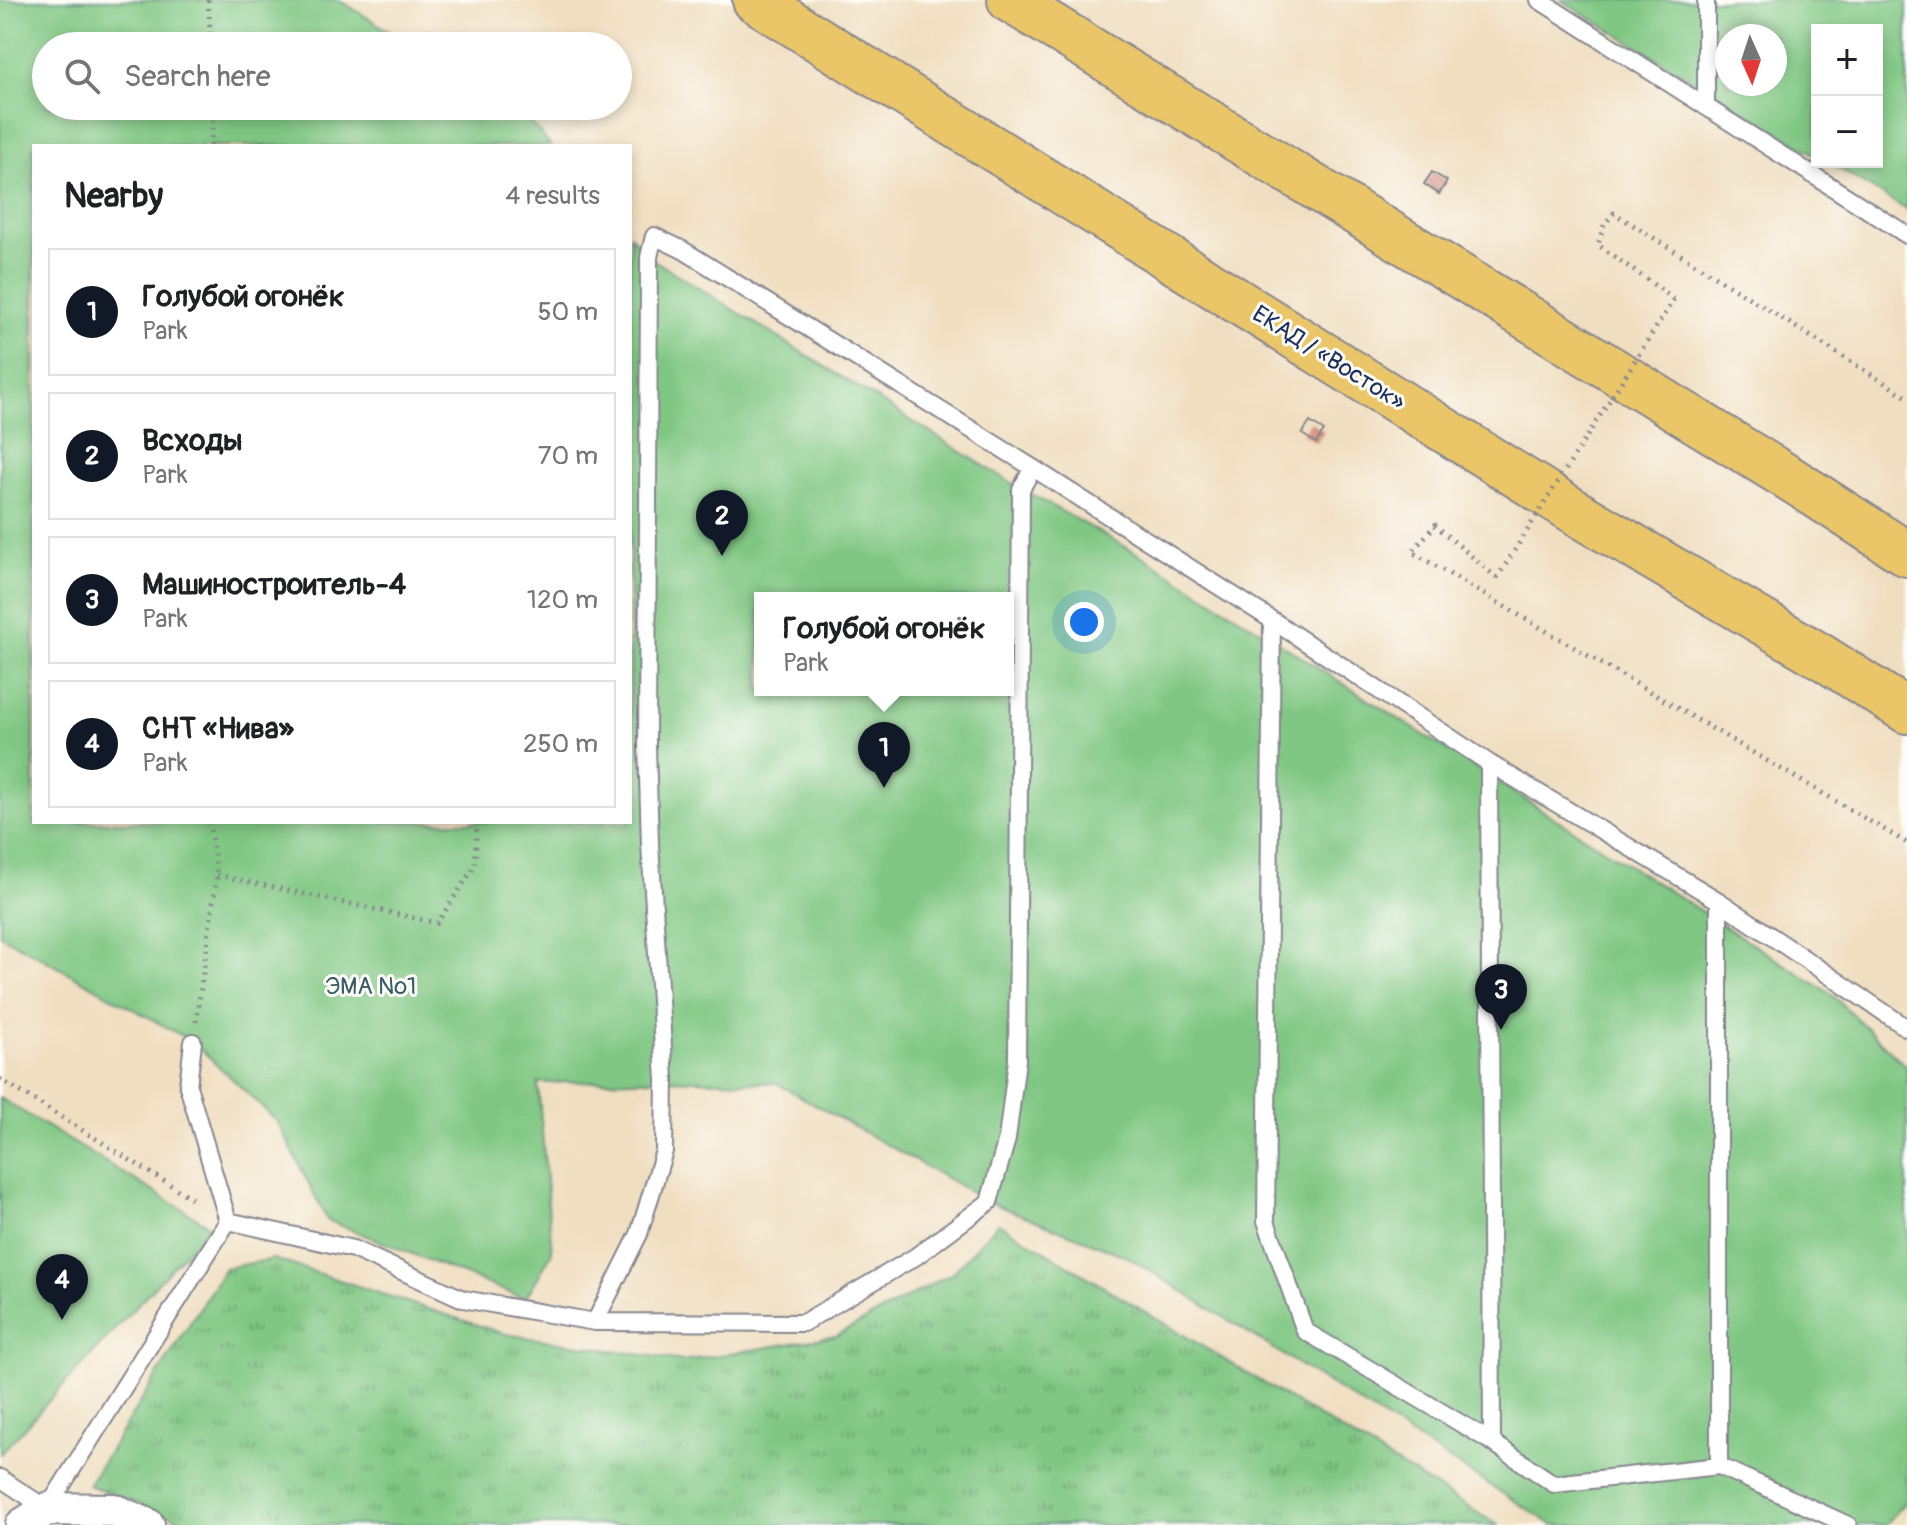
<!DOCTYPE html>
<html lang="en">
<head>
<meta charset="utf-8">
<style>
  :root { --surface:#fff; --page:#f2f2f2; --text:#202124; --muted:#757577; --line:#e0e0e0; --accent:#111827 }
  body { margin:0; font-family:Pangolin,sans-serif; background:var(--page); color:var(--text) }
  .controls { position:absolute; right:24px; top:24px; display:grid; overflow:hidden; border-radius:0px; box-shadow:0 4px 12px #0003 }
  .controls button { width:72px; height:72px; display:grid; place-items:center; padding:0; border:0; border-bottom:2px solid var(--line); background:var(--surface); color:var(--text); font:40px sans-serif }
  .compass { position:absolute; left:1715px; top:24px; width:72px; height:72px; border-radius:50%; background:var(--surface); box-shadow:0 4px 12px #0003; rotate:177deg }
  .you { position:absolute; left:1084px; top:622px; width:28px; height:28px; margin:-20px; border:6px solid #fff; border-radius:50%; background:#1a73e8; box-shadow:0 0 0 12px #1a73e833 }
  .badge { display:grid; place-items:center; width:52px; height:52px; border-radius:50%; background:var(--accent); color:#fff; font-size:26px; font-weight:700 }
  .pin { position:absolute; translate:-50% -66px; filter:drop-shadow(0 2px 4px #0008) }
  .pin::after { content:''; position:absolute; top:42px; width:28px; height:24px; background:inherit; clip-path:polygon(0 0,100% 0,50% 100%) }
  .popup { position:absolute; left:754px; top:592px; width:260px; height:104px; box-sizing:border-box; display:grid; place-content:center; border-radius:0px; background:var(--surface); filter:drop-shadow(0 2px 6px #0005); font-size:26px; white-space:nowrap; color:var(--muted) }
  .popup b { font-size:30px; color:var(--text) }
  .popup::after { content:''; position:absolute; left:50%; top:100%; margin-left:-16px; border:16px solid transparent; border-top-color:var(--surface) }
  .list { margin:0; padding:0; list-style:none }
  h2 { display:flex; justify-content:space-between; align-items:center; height:104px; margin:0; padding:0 32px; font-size:34px }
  h2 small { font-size:26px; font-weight:400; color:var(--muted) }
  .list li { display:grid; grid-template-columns:52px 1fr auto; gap:24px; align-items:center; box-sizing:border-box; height:128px; margin:0 16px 16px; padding:0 16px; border:2px solid var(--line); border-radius:0px }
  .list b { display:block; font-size:30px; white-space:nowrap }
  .list p { margin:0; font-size:26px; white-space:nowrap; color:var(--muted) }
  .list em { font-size:26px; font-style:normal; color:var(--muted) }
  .icon { flex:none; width:44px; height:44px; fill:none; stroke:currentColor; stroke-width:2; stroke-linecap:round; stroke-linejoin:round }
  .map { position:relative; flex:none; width:1907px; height:1525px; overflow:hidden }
  .search { position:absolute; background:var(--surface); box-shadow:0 4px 12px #0003; left:32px; top:32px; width:600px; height:88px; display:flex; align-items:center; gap:20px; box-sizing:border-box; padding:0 28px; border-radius:44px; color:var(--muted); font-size:30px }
  .panel { position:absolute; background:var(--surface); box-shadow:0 4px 12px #0003; left:32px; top:144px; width:600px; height:680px; border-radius:0px }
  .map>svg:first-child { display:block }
</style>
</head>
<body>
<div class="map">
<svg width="1907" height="1525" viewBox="0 0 1907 1525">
  <defs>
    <pattern id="grass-tufts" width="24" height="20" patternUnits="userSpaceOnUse" patternTransform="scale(2)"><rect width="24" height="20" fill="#80c783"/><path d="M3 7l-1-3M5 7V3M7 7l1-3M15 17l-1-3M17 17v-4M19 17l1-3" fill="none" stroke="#68a26e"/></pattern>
    <pattern id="building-back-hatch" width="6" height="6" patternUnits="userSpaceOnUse" patternTransform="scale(2)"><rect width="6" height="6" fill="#df968c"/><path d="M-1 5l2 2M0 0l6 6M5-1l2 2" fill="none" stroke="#b47b76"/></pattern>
  </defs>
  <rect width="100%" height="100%" fill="#fdfcf7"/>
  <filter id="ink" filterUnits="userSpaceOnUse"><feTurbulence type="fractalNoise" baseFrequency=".0125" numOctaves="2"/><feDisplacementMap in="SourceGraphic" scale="16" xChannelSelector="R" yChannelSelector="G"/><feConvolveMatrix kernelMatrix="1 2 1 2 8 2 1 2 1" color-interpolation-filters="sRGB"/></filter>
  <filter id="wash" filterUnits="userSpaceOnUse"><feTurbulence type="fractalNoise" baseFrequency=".006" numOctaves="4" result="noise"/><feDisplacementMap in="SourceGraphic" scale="32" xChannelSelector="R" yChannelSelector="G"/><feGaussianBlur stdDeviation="1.8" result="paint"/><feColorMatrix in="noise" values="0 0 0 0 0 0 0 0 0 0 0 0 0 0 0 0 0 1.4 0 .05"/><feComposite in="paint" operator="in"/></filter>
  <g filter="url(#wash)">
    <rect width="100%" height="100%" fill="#f0dec0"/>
    <!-- grass -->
    <path fill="url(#grass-tufts)" stroke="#4e7b70" stroke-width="2" d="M998,1223L1498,1525H186L179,1519L88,1485L225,1268L274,1259L505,1334L683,1361L836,1336L953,1273Z"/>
    <!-- green -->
    <path fill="#80c783" stroke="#4e7b70" stroke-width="2" fill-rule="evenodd" d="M0,0H339L413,46H46V106H510L524,115L551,146H34V822H630V235L649,257L1021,489L1144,557L1831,994L1907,1067V1501L1885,1525H1553L1128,1257L989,1202L776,1083L665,1079L538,1083L552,1253L525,1299L327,1220L278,1122L193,1042L0,935ZM760,598H1008V690H760Z
      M1561,0H1907V210L1828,162H1877V30H1817V156ZM1727,36H1775V84H1727Z
      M0,1098L210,1226L0,1454Z"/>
    <g id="blocks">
      <!-- building -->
      <path fill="url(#building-back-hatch)" d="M1432,172L1447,181L1439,194L1424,184Z
        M1310,422L1324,431L1316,443L1302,434Z"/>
    </g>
  </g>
  <g filter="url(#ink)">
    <use href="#blocks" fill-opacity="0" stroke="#86868f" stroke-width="2"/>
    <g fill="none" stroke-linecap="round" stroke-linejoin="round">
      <!-- service casing -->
      <g stroke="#86868f" stroke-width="20">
        <path id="service" d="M1539,0L1907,235
          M1706,0V107
          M1272,620L1266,1221L1305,1331L1492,1442
          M1489,763L1492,1442L1554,1484L1719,1466
          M1719,901V1466L1848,1525
          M228,1221L353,1249L463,1299L595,1322L639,1234L664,1151L665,1079L650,844L647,746L649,257L654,236L683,250L1033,468L1272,620L1489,763L1719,901L1907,1028
          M595,1322L803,1323L915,1257L989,1202L1007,1139L1017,1060L1021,489L1033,468
          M0,1478L47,1509L228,1221L188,1086L193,1042"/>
      </g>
      <!-- minor casing -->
      <g stroke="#86868f" stroke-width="36">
        <path id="minor" d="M22,1525L47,1509L113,1510L148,1525"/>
      </g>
      <!-- trunk casing -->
      <g stroke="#86868f" stroke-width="48">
        <path id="trunk" d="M755,0L1582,516L1822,657L1907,711
          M1010,0L1797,483L1907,554"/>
      </g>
      <!-- path -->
      <path stroke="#86868f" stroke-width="5" stroke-dasharray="2 6" stroke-linecap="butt" d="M208,0L211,46
        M211,146L213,106
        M1674,299L1598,245L1604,225L1614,213L1907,397
        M1497,578L1435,525L1412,552L1907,843
        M217,875L437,923L475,866L477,822
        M196,1022L217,875L209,822
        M0,1079L196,1201"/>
      <!-- service -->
      <use href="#service" stroke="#fff" stroke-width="16"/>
      <!-- minor -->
      <use href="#minor" stroke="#fff" stroke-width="32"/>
      <!-- trunk -->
      <use href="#trunk" stroke="#ebc669" stroke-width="44"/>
      <!-- path-bridge -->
      <path stroke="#86868f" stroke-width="5" stroke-dasharray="2 6" stroke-linecap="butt" d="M1497,578L1674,299"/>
    </g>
  </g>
  <g text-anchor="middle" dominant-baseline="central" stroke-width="6" stroke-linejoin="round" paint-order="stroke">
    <!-- street labels -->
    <g font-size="24" fill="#1b2f5e" stroke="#fdfcf7">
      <text transform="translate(1329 358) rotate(32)">ЕКАД / «Восток»</text>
    </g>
    <!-- park labels -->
    <g font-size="24" fill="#395d69" stroke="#fdfcf7">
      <text x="371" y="986">ЭМА №1</text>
    </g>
  </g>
</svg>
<div class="controls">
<button>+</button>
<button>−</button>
</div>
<svg class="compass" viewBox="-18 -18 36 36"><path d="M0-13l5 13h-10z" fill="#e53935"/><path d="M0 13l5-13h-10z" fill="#757577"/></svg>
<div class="you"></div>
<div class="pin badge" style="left:884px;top:788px">1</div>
<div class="popup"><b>Голубой огонёк</b>Park</div>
<div class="pin badge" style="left:722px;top:556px">2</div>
<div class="pin badge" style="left:1501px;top:1030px">3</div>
<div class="pin badge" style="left:62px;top:1320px">4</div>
<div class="search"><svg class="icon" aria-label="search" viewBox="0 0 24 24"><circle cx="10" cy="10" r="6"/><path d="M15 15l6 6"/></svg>Search here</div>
<section class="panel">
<h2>Nearby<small>4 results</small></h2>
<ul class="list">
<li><span class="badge">1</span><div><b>Голубой огонёк</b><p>Park</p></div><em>50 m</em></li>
<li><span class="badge">2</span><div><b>Всходы</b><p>Park</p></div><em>70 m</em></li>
<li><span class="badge">3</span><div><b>Машиностроитель-4</b><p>Park</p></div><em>120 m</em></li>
<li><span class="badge">4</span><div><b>СНТ «Нива»</b><p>Park</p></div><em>250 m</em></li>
</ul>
</section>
</div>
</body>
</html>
